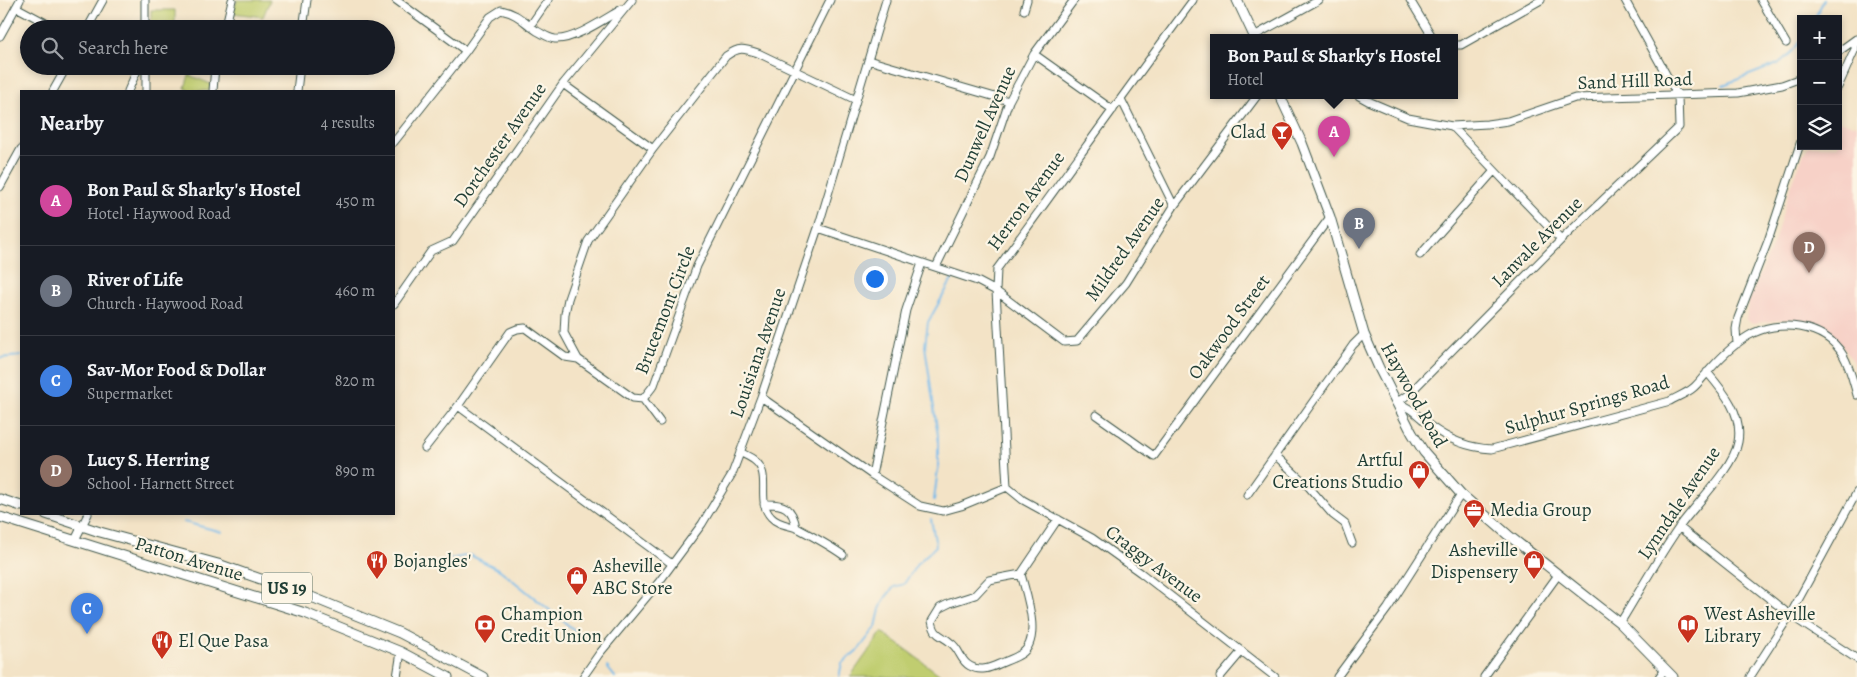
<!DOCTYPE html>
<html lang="en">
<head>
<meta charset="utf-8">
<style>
  :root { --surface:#171b24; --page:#20242c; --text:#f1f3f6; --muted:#9ea1a6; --line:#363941; --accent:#1a73e8 }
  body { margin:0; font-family:Alegreya,serif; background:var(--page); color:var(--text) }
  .controls { position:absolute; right:15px; top:15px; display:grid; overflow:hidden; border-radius:0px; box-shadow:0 2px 8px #0003 }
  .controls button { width:45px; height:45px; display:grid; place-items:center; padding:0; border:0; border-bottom:1px solid var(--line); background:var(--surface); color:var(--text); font:25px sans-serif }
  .you { position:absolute; left:874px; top:278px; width:18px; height:18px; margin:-12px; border:4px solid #fff; border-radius:50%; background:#1a73e8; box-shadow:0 0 0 8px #1a73e833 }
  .badge { display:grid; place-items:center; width:32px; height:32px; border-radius:50%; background:var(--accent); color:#fff; font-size:16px; font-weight:700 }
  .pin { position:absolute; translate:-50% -41px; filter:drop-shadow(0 1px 2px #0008) }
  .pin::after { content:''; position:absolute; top:26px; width:18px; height:15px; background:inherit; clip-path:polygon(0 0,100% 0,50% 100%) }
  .popup { position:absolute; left:1210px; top:34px; width:248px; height:65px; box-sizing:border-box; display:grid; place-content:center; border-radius:0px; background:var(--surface); filter:drop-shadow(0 1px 4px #0005); font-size:16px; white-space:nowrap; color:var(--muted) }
  .popup b { font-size:19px; color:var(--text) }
  .popup::after { content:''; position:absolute; left:50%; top:100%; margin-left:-10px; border:10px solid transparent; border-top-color:var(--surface) }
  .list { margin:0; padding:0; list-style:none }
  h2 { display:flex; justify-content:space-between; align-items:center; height:65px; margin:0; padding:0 20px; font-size:21px }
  h2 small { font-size:16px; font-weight:400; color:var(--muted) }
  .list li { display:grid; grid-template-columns:32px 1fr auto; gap:15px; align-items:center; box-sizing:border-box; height:90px; padding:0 20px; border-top:1px solid var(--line) }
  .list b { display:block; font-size:19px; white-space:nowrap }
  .list p { margin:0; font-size:16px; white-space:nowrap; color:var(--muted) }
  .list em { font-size:16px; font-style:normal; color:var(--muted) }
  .icon { flex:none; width:28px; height:28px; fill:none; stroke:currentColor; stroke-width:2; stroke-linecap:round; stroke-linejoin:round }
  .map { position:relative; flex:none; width:1857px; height:677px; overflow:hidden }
  .search { position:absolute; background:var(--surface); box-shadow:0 2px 8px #0003; left:20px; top:20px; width:375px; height:55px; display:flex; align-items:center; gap:12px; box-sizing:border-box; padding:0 18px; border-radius:28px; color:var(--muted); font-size:19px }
  .panel { position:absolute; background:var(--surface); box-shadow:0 2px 8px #0003; left:20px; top:90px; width:375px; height:425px; border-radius:0px }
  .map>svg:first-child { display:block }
</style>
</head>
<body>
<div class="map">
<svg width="1857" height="677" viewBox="0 0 1857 677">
  <rect width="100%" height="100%" fill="#fcf5e5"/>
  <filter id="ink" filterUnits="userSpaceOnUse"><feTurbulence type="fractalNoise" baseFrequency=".02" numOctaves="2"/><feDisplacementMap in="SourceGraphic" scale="10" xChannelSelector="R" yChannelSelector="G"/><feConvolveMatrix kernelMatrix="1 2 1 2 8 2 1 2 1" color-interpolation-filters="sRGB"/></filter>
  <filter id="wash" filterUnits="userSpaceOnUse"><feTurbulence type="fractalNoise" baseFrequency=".0096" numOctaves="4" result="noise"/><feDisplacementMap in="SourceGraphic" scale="20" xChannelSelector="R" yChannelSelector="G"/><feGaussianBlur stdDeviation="1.12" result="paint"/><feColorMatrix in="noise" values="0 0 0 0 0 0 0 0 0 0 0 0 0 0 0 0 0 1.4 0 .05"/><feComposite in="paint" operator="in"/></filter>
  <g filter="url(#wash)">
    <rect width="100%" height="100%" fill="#f3e3c6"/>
    <!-- built -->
    <path fill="#f7d1c7" d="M1838,121L1857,125V376L1853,361L1836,338L1816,325L1793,319L1754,323L1746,320L1748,302L1773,245L1789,192L1802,158L1809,146H1838Z"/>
    <!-- green -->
    <path fill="#c0cd6f" stroke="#708552" d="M237,0H270L263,17L233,13Z
      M151,10H175V24H151Z
      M189,75L211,84L209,91H190L185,88Z
      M882,632L943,677H850Z"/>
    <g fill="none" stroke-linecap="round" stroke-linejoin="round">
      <!-- stream -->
      <path stroke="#73b9ea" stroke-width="2" d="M1814,19L1824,0
        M1723,85L1778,64L1792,52L1801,39
        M0,358L21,356
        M934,500L938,468V436L925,346L928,322L953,278
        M184,522L222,532
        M425,564L470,555L500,570L589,642
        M607,667L615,677
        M839,677L842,663L859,649L876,627L880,609L885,598L894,587L904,584L917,564L936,546L931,519"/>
    </g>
  </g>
  <g filter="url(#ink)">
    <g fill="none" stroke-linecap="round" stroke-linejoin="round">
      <!-- minor casing -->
      <g stroke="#3f564a" stroke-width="9">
        <path id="minor" d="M145,0V29
          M396,0L466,51
          M1410,0L1433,38
          M1761,0L1786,43
          M16,7L57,29
          M1024,10L1027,0
          M530,26L548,0
          M87,29L103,0
          M225,29L232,0
          M303,29L307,0
          M0,36L20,0
          M1254,36L1319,0
          M1454,45H1461L1541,0
          M1838,52L1856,39
          M1034,54L1113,110
          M868,60L1009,101
          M146,66V91
          M563,84L653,149
          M1838,87L1855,49V40
          M53,91L67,66
          M128,91L139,66
          M213,91L215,66
          M297,91L300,66
          M1359,96L1368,101L1408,118L1452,126L1487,124L1508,121L1575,98L1738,93L1782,85L1801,78
          M1121,99L1174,206
          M1452,126L1561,240
          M394,142L466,51L490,17L501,10C519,14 523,22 537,31C543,34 548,38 555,39C573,41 606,18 622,9
          M0,187L21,149
          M818,228L977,281L996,291L1064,342L1077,341L1126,283L1174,206L1257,96
          M1420,255L1494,171
          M936,267L990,157L1009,101L1034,54L1074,0
          M394,304L431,251L453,241L563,84L632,0
          M1737,344L1736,329L1738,318L1768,241L1801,141
          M761,397L872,475L920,506L943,511L961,506L1007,487
          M643,399L633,398L578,359L564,333L565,314L568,299L588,241L653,149L726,56C739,47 743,48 758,53L856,100
          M643,399L654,385L697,266L830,0
          M643,399L660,422
          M1396,403C1410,406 1418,416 1429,425C1447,439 1468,448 1492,449L1670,401C1677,397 1687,393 1693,388C1698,384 1702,378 1706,374C1718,360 1733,345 1748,336C1778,318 1825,324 1843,355C1850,367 1853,381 1857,395
          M1396,403L1409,394L1561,240L1679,127L1678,96L1625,0
          M458,406L672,564
          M1096,415L1154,456L1330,217
          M425,448L458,406L510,332L517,329L525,328L565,357L578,359
          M740,452C745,455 750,457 754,460C773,474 755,500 771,517C778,525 790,525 799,529C814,537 829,545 843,555
          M1275,455L1308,486L1333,515L1345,524L1352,543
          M872,475L906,310L922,263
          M1007,487L996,291L997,269C1063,179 1127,89 1193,0
          M1007,487L1023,500L1092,538L1141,573L1275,677
          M1247,495L1353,345L1364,334
          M764,504C783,503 793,507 796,528
          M1679,527L1790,615L1857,659
          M75,540L88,514
          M1021,574C1026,594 1043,640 1021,654C1015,658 1006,661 999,664C990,668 980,672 970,666C960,661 960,649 951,643C941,634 935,637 932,621L940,608L950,603L975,595L989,580L1021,574L1058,519
          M1620,623C1640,591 1658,557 1680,526C1695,505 1734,467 1738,442C1743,414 1724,392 1707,372
          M397,677L401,652
          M583,677L599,654L659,582L702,524L732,474L761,397L818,228L886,0
          M1220,677L1242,651
          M1337,677L1388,608L1461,494
          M1484,677L1558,575
          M1659,677L1665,669
          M1750,677L1790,615L1857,492"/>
      </g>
      <!-- major casing -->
      <g stroke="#3f564a" stroke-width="11">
        <path id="major" d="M1237,0L1255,38
          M1280,96L1302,143L1330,217L1364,334L1379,368L1412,433L1424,452L1461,494L1508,535L1620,623L1673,677
          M0,499L21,506
          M46,514L100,532L218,564L309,596L400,633L483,677
          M0,517L305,613L401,652L448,677"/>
      </g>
      <!-- minor -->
      <use href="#minor" stroke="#fff" stroke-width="7"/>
      <!-- major -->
      <use href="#major" stroke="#fff" stroke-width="9"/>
    </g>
  </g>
  <!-- icons -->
  <defs>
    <g id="bar-pin" transform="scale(1.125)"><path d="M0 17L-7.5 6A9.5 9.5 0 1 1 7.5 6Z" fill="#c8321e" stroke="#fcf5e5"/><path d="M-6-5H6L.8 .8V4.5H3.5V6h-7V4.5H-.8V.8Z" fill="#fff"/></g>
    <g id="shop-pin" transform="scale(1.125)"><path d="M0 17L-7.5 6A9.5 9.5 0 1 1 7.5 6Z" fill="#c8321e" stroke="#fcf5e5"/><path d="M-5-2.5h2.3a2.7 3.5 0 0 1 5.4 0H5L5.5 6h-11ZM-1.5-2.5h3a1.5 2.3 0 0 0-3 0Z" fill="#fff"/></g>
    <g id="office-pin" transform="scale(1.125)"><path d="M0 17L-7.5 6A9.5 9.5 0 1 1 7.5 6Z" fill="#c8321e" stroke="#fcf5e5"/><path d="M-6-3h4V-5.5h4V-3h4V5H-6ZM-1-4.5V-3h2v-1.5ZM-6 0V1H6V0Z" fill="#fff"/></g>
    <g id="restaurant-pin" transform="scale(1.125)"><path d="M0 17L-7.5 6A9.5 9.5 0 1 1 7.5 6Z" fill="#c8321e" stroke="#fcf5e5"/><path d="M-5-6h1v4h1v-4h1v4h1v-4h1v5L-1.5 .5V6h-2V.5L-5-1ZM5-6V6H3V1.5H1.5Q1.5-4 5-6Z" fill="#fff"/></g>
    <g id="bank-pin" transform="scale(1.125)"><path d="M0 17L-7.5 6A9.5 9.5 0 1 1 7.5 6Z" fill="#c8321e" stroke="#fcf5e5"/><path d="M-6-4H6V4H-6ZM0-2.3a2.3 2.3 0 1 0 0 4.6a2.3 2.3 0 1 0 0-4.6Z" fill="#fff"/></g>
    <g id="library-pin" transform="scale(1.125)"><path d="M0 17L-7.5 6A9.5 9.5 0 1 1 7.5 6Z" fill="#c8321e" stroke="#fcf5e5"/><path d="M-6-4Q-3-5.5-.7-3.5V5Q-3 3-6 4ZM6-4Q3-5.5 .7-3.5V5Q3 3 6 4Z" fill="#fff"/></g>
  </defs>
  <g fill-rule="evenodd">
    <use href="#bar-pin" x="1282" y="132"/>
    <use href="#shop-pin" x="1419" y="471"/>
    <use href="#office-pin" x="1474" y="510"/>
    <use href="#restaurant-pin" x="377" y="561"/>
    <use href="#shop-pin" x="1534" y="561"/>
    <use href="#shop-pin" x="577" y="577"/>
    <use href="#bank-pin" x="485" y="625"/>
    <use href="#library-pin" x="1688" y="625"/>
    <use href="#restaurant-pin" x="162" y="641"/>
  </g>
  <g text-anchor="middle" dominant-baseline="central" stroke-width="4.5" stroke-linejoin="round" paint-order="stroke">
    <!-- shield labels -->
    <rect fill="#fcf5e5" stroke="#617469" stroke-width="1" x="262" y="572.5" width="50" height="31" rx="4"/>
    <g font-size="18" font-weight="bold" fill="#1f3d34">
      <text x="287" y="588">US 19</text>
    </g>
    <!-- street labels -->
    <g font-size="19" fill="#1f3d34" stroke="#fcf5e5">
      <text transform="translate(1635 81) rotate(-2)">Sand Hill Road</text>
      <text transform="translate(985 124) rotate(-66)">Dunwell Avenue</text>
      <text transform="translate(500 145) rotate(-55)">Dorchester Avenue</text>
      <text transform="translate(1026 201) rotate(-54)">Herron Avenue</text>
      <text transform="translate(1537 242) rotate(-45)">Lanvale Avenue</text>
      <text transform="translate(1125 249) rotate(-55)">Mildred Avenue</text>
      <text transform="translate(665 310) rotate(-69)">Brucemont Circle</text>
      <text transform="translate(1229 327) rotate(-54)">Oakwood Street</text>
      <text transform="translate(758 353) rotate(-71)">Louisiana Avenue</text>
      <text transform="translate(1414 395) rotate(61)">Haywood Road</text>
      <text transform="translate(1587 405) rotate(-16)">Sulphur Springs Road</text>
      <text transform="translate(1679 503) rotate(-56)">Lynndale Avenue</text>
      <text transform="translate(189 559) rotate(17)">Patton Avenue</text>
      <text transform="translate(1154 564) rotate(37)">Craggy Avenue</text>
    </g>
    <!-- poi labels -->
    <g font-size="19" fill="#1f3d34" stroke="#fcf5e5" text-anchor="start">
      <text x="1266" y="132" text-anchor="end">Clad</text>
      <text x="1403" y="460" text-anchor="end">Artful<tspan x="1403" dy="22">Creations Studio</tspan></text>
      <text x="1490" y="510">Media Group</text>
      <text x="1518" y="550" text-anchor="end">Asheville<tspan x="1518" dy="22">Dispensery</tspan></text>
      <text x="393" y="561">Bojangles'</text>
      <text x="593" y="566">Asheville<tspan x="593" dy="22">ABC Store</tspan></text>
      <text x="501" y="614">Champion<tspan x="501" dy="22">Credit Union</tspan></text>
      <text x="1704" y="614">West Asheville<tspan x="1704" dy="22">Library</tspan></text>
      <text x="178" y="641">El Que Pasa</text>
    </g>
  </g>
</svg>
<div class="controls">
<button>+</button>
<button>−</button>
<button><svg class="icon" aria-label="layers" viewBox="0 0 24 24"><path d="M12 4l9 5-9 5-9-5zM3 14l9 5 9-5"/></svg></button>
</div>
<div class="you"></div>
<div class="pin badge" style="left:1334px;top:157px;background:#d1479c">A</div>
<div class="popup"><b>Bon Paul &amp; Sharky's Hostel</b>Hotel</div>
<div class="pin badge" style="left:1359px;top:249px;background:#6b7280">B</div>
<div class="pin badge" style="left:87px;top:634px;background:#3f7fe0">C</div>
<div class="pin badge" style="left:1809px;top:273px;background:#8d6e63">D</div>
<div class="search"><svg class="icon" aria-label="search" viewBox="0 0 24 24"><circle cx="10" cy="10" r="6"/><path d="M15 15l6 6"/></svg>Search here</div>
<section class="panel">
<h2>Nearby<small>4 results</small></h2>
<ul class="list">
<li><span class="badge" style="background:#d1479c">A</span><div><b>Bon Paul &amp; Sharky's Hostel</b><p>Hotel · Haywood Road</p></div><em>450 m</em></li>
<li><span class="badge" style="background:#6b7280">B</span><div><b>River of Life</b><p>Church · Haywood Road</p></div><em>460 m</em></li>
<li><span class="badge" style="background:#3f7fe0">C</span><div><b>Sav-Mor Food &amp; Dollar</b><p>Supermarket</p></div><em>820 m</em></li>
<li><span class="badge" style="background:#8d6e63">D</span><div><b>Lucy S. Herring</b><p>School · Harnett Street</p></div><em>890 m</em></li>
</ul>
</section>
</div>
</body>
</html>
